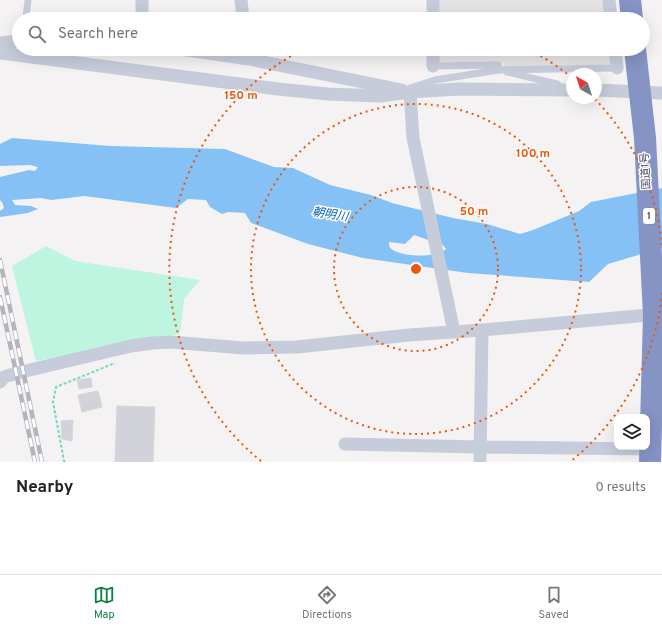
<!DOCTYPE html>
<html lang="en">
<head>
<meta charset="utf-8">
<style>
  :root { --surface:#fff; --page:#f6f6f6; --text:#222; --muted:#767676; --line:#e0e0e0; --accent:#0b8043 }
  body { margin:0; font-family:Overpass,"Noto Sans JP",sans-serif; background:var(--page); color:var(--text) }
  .controls { position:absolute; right:12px; bottom:12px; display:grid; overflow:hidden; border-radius:8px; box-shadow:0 4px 16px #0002 }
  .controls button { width:36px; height:36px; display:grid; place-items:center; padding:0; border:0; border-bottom:1px solid var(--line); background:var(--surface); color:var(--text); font:20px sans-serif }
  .compass { position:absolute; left:566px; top:68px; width:36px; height:36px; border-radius:50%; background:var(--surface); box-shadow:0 4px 16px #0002; rotate:321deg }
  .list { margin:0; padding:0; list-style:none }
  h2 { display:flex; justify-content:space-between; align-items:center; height:52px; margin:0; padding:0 16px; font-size:17px }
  h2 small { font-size:13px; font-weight:400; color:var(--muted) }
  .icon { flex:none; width:22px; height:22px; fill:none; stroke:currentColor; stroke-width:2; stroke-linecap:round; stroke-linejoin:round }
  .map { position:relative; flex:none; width:662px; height:462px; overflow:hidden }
  .search { position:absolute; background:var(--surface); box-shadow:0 4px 16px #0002; left:12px; right:12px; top:12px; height:44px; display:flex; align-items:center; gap:10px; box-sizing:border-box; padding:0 14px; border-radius:22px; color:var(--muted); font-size:15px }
  .sheet { height:112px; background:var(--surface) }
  nav { display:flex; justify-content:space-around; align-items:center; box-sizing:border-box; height:56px; border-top:1px solid var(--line); background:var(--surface); font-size:11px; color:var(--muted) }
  nav a { display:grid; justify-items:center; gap:2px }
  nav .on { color:var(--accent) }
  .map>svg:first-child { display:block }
</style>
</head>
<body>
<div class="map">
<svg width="662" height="462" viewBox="0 0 662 462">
  <rect width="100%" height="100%" fill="#f4f2f2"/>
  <!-- education -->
  <path fill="#e5e3e4" d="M436,0H607L609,19H436Z
    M436,49H612L614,65L504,67L503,63L437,65Z"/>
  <!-- green -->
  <path fill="#bdf5e1" d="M46,246L75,261L200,280L184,299L180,334L36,361L12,266Z"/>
  <!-- water -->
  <path fill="#86c1f6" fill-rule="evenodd" d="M12,138L110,146L225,149L274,167L293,168L330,185L371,195L392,203L453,218L487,224L520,234L533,230L579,211L591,202L662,188V248L608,264L589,282L468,273L363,258L308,244L251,223L245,213L228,212L222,214L210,207L206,200L188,199L176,208L84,196L51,200L41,198L12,200L15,205L31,206L38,209L28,213L0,217V211L4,208L3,204L0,200V177L29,170L35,171L38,167L30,165L0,166V144ZM414,235L443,245L446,249C437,258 403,257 393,250C389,248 389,245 389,242L405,244Z"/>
  <!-- building -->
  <path fill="#d1d2da" stroke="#d5d5de" d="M91,378L92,387L79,389L77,380Z
    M98,391L102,407L82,412L78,395Z
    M117,406L155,407L153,462H115Z
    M73,420L72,441L62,439L61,421Z"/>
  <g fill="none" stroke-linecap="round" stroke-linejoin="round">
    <!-- path -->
    <path stroke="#71d7c0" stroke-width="2" stroke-dasharray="3 2" stroke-linecap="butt" d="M65,462L64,461L53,402L56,387L115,363"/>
    <!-- lane -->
    <path stroke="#c7ccdb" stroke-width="7" d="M26,19L28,0
      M499,70L617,68
      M507,72L557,84L563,89
      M410,88L435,80L499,70L498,65L433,66"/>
    <!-- street -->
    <path stroke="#c7ccdb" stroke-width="13" d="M142,0V19
      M241,0L243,19
      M433,0V19
      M609,0L611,19
      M0,43L19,41
      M180,49L249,59L402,90
      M433,49V66
      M615,49L617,68
      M0,53L278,89L328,94L380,96L410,92L459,89L572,90
      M596,90L662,93
      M410,92L413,138L454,332
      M0,382L4,377L17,373L131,346L152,343L171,342L243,348L297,347L409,335L482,330L660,314
      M345,444L480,447L650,449
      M480,462L482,330"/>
    <!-- highway -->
    <path stroke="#8593c5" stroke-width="22" d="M630,0L632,19
      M635,49L645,138L654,315L650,462"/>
    <!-- rail casing -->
    <g stroke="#b3b4bd" stroke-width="4.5">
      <path id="rail" d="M0,260L42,462
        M0,297L35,462"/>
    </g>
    <!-- rail -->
    <use href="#rail" stroke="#fff" stroke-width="3" stroke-dasharray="9" stroke-linecap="butt"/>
  </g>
  <!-- distance rings -->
  <g fill="none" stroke="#e8590c" stroke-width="2" stroke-dasharray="2 4">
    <circle cx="416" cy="269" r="82"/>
    <circle cx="416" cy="269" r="165"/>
    <path d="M662 293A247 247 0 0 1 571 461M261 461A247 247 0 0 1 302 50M530 50A247 247 0 0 1 571 77M595 99A247 247 0 0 1 662 245"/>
  </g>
  <g text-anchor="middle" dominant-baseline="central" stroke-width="3" stroke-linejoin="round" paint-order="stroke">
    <!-- shield labels -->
    <rect fill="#fff" stroke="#7e8391" stroke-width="1" x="643" y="208" width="12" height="16" rx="3"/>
    <g font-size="10" font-weight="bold" fill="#474e62">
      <text x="649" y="216">1</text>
    </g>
    <!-- street labels -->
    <g font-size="11" fill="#474e62" stroke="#fff">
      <text transform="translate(646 171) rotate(-93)">国道1号</text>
    </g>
    <!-- water labels -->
    <g font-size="12" font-style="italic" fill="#0063bc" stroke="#fff">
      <text transform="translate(330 215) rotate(9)">朝明川</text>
    </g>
  </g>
  <circle cx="416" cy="269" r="6" fill="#e8590c" stroke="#fff" stroke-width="2"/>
  <g font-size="12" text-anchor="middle" font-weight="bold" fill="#e8590c" stroke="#fff" stroke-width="3" stroke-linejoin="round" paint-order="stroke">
    <text x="241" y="99">150 m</text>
    <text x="533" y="157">100 m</text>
    <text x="474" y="215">50 m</text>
  </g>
</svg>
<div class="controls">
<button><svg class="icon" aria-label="layers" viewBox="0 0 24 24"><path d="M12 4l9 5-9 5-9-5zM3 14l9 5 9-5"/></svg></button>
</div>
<svg class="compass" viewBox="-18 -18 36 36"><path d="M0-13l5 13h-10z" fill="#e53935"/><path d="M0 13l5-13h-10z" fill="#767676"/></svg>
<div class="search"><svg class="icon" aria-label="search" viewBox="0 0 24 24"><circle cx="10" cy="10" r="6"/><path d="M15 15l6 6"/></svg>Search here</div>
</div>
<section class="sheet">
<h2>Nearby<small>0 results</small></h2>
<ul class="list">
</ul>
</section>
<nav>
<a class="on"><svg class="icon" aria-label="map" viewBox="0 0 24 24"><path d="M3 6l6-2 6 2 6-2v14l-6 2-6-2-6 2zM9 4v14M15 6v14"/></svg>Map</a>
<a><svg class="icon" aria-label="directions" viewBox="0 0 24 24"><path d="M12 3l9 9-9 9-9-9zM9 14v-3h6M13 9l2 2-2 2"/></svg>Directions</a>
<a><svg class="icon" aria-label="saved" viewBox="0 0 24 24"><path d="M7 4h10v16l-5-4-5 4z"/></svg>Saved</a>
</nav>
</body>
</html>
